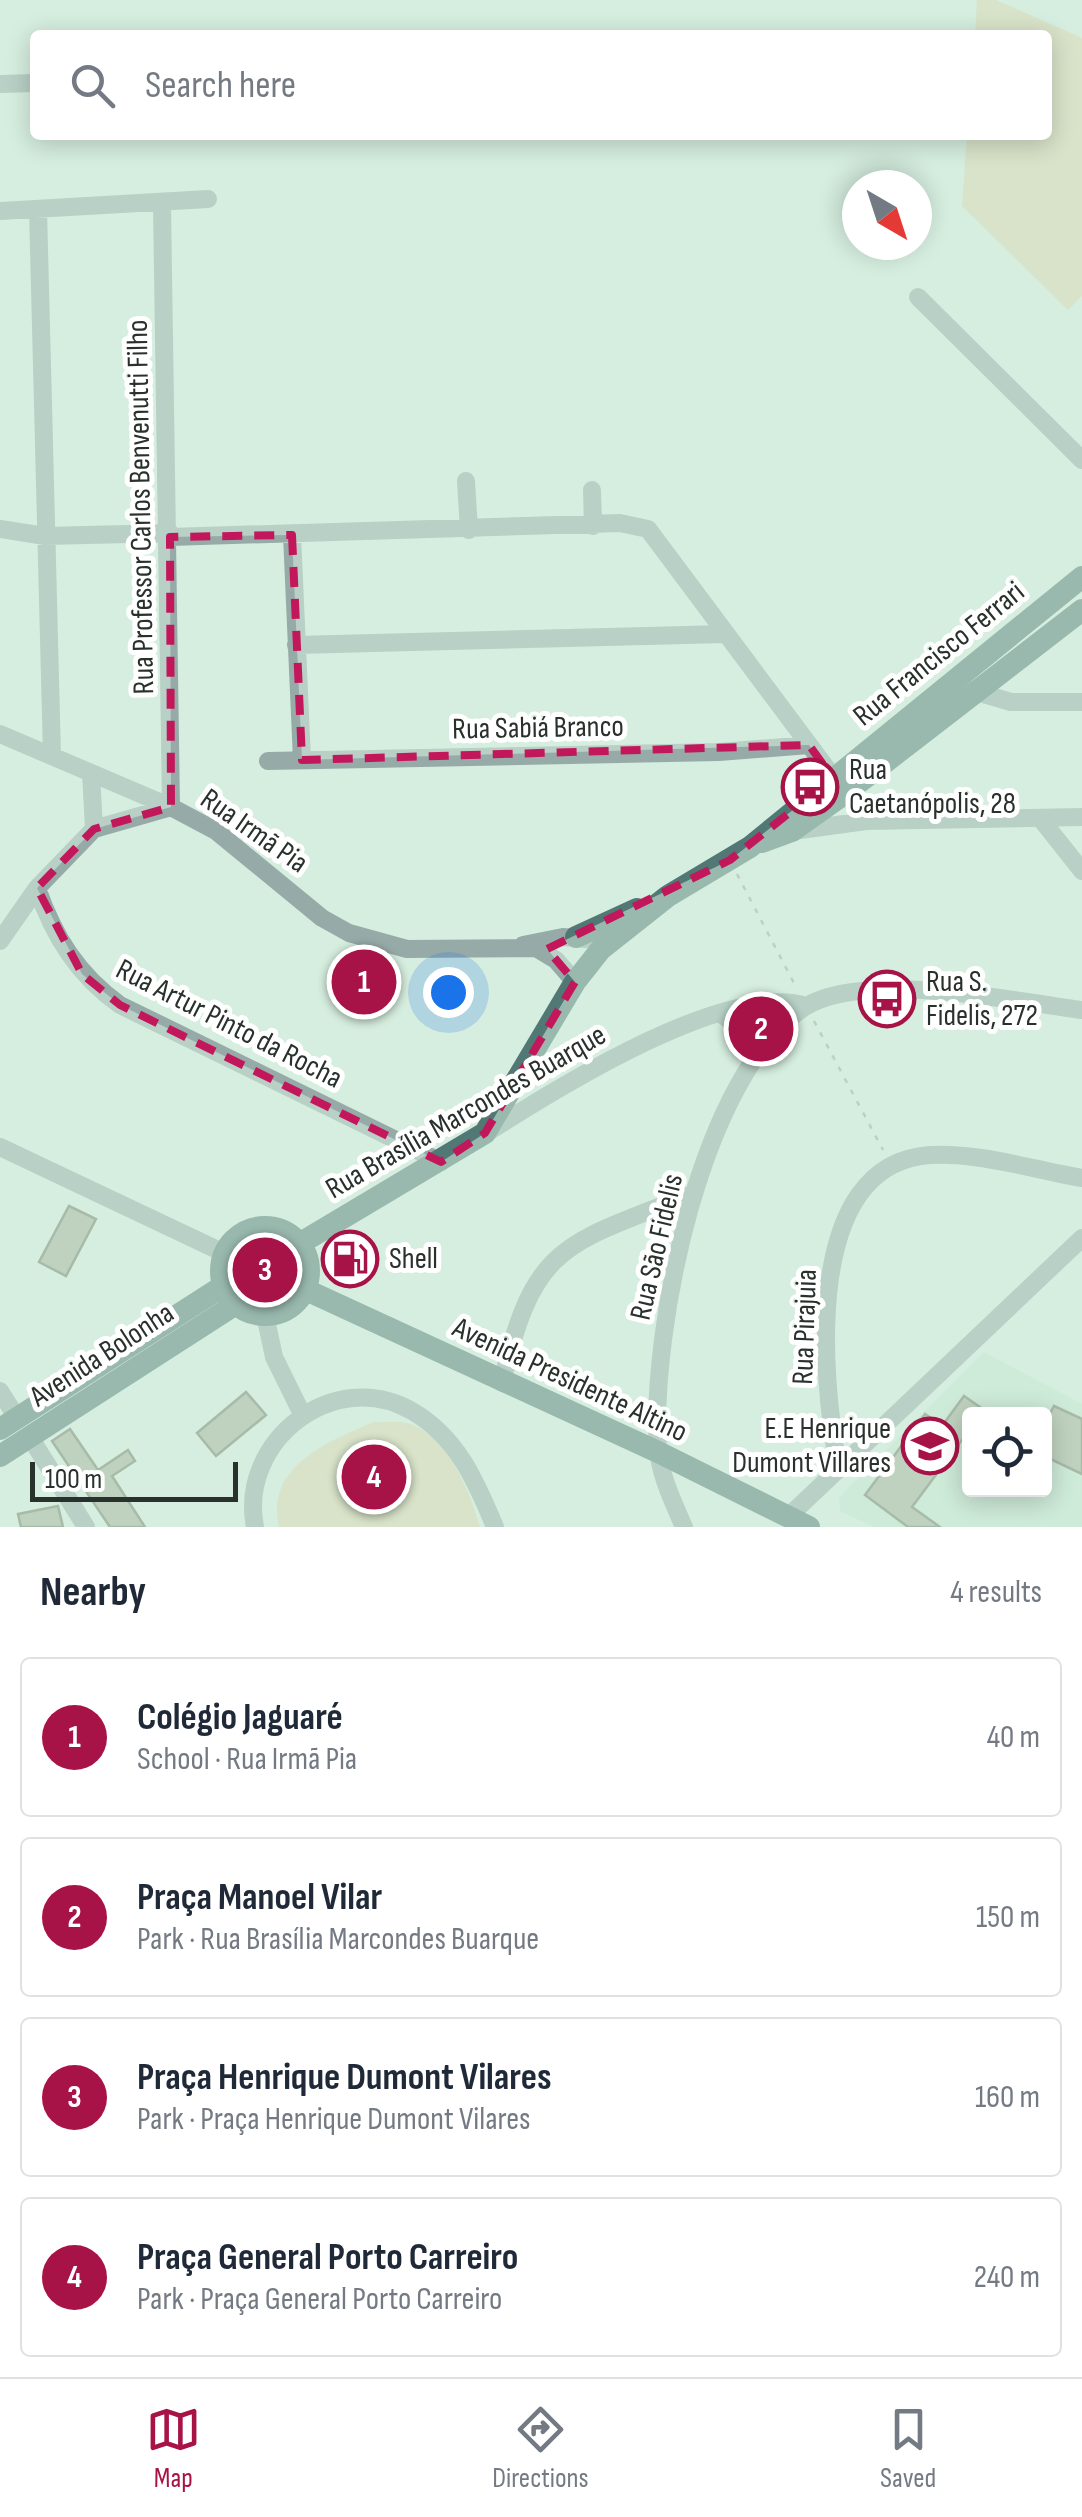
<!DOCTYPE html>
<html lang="en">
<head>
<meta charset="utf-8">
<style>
  :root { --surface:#fff; --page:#f6f6f7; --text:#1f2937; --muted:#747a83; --line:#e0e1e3; --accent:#a81347 }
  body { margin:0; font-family:"Sofia Sans Condensed",sans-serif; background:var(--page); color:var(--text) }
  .controls { position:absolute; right:30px; bottom:30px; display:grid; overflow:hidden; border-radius:10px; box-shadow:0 5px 25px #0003 }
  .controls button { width:90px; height:90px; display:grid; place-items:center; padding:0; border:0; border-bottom:2px solid var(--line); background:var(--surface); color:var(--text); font:50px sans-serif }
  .compass { position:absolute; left:842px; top:170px; width:90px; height:90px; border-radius:50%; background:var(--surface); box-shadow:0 5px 25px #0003; rotate:141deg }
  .scale { position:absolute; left:30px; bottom:25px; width:208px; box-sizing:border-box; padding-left:10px; border:5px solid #28312c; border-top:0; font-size:28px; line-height:35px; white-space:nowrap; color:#28312c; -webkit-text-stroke:8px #fff; paint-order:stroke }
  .you { position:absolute; left:448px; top:992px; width:35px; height:35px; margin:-25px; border:8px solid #fff; border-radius:50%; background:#1a73e8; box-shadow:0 0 0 15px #1a73e833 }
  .badge { display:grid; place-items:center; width:65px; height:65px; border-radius:50%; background:var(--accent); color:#fff; font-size:32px; font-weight:700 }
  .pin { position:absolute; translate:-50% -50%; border:5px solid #fff; box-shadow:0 2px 10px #0006 }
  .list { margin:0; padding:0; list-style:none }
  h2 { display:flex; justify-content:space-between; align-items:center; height:130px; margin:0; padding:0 40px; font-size:42px }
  h2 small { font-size:32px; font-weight:400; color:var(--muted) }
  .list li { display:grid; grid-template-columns:65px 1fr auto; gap:30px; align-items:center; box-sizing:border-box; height:160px; margin:0 20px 20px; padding:0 20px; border:2px solid var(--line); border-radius:10px }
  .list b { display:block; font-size:38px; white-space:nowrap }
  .list p { margin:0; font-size:32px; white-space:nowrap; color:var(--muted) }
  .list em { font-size:32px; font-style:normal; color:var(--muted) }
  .icon { flex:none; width:55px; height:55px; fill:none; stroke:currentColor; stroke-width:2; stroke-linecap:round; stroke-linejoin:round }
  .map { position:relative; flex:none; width:1082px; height:1527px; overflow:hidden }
  .search { position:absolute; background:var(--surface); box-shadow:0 5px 25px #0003; left:30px; right:30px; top:30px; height:110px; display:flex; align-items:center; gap:25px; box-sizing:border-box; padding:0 35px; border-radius:10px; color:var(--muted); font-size:38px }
  .sheet { height:850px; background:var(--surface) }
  nav { display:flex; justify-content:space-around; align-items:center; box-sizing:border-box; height:140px; border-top:2px solid var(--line); background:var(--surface); font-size:28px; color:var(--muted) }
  nav a { display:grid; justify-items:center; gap:5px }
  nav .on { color:var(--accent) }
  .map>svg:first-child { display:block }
</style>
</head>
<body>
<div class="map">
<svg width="1082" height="1527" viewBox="0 0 1082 1527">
  <rect width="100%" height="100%" fill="#d6eedf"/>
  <!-- built -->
  <path fill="#c5e5d2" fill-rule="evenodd" d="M984,1352L1082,1404V1527H874L840,1511L839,1499L846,1490ZM970,1414H1044V1490H970Z"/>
  <!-- green -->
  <path fill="#dcd5b0" d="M977,0H996L1082,38V296L1068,310L962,206L967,135H1047V35H975Z
    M232 1272a33 33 0 1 1 66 0a33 33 0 1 1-66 0Z
    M374,1422C384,1423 398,1421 407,1423C449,1436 469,1490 480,1527H279C265,1466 329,1441 374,1422Z"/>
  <!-- building -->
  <path fill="#a5b09a" stroke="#717b66" stroke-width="2.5" d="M69,1206L96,1219L66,1276L39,1262Z
    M341,1238L370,1253L362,1270L357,1267L352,1276L329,1264Z
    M246,1392L266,1415L216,1456L197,1433Z
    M964,1396L990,1414H970V1429L912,1507L940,1527H908L865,1495L925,1414L942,1426Z
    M1054,1406L1082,1419V1474L1044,1456V1425Z
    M70,1429L98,1470L128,1450L135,1461L112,1476L145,1527H110L52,1441Z
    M58,1506L63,1527H21L18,1514Z"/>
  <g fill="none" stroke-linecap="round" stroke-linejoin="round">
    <!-- path -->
    <path stroke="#9aada2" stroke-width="2.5" stroke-dasharray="5 8" stroke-linecap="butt" d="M737,874L796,987
      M814,1021L883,1150"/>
    <!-- minor -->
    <path stroke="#96aba8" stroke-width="18" d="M0,84L35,83
      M38,210L52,756
      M0,211L208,199
      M918,297L1082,460
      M466,481L469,530
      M592,490L593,526
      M0,529L45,536L170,533
      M292,535L302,760
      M170,537L620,523L648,529L866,821
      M296,645L725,634
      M970,690L1011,702H1082
      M0,734L171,807L162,205
      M268,761L719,752L809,745
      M91,773L94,829
      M1040,818L1082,871
      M793,831L866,821L1082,817
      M37,888C54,937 78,975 120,1005L441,1162
      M0,941L37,888L94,829L171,807L216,831L322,918L349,933L407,949L536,948L556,960L575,982
      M523,945L563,937L586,939
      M720,1013L765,1048
      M488,1132C557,1089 726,981 806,1006
      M0,1147L224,1253
      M265,1315L274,1357L303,1416
      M502,1383C533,1242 567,1244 692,1194
      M0,1391L17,1418
      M30,1437L86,1527
      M838,1465C822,1378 801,1164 930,1155C979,1152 1034,1170 1082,1178
      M788,1517L1082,1238
      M255,1527C238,1441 334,1366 412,1411C457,1437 476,1481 495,1527
      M684,1527C673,1502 660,1475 658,1448C650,1333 701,1073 805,1007C864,970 1014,1001 1082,1010"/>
    <!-- major -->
    <path stroke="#517874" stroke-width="22" d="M762,842L792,831L844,794L1082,610
      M576,937L637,909
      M221 1271a44 44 0 1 1 88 0a44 44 0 1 1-88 0Z
      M299,1244L485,1133L575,982L601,949L668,896L750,847L1082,577
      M304,1289L658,1452L809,1527
      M0,1429L223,1286
      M0,1456L236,1304"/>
  </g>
  <!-- marked area -->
  <path d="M0 0H1082V1527H0ZM292,535L302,760L809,745L833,778L730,860L547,949L575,982L485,1133L441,1162L120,1005L82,974L37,888L94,829L171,807L170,537Z" fill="#d6eedf" fill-opacity=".55" fill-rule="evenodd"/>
  <path fill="none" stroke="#c2185b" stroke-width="8" stroke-dasharray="20 12" stroke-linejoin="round" d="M292,535L302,760L809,745L833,778L730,860L547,949L575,982L485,1133L441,1162L120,1005L82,974L37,888L94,829L171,807L170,537Z"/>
  <!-- icons -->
  <defs>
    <g id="bus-ring" transform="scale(2.875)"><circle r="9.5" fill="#fff" stroke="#a81347" stroke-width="1.5"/><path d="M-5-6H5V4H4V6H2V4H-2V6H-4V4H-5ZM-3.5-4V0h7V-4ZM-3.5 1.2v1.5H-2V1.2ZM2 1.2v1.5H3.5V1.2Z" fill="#a81347"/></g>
    <g id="fuel-ring" transform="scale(2.875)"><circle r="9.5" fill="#fff" stroke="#a81347" stroke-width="1.5"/><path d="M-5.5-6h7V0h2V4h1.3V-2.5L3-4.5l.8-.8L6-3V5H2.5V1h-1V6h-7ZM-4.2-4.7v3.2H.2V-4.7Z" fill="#a81347"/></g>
    <g id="school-ring" transform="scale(2.875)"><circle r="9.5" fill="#fff" stroke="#a81347" stroke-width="1.5"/><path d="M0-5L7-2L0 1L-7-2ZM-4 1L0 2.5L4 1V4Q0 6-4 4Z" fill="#a81347"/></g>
  </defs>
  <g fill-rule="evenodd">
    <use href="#bus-ring" x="810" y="787"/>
    <use href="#bus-ring" x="887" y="999"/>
    <use href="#fuel-ring" x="350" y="1259"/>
    <use href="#school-ring" x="930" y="1446"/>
  </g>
  <g text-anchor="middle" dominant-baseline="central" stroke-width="10" stroke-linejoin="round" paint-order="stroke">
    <!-- street labels -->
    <g font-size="30" fill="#28312c" stroke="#fff">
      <text transform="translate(141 507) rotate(-91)">Rua Professor Carlos Benvenutti Filho</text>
      <text transform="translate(939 654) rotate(-39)">Rua Francisco Ferrari</text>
      <text transform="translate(538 728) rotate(-1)">Rua Sabiá Branco</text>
      <text transform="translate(254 831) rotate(35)">Rua Irmã Pia</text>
      <text transform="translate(229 1024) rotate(27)">Rua Artur Pinto da Rocha</text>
      <text transform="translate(466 1112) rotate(-30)">Rua Brasília Marcondes Buarque</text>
      <text transform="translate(657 1247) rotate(-77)">Rua São Fidelis</text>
      <text transform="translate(805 1327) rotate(-88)">Rua Pirajuia</text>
      <text transform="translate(102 1355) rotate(-33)">Avenida Bolonha</text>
      <text transform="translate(570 1380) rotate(25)">Avenida Presidente Altino</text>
    </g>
    <!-- poi labels -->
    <g font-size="30" fill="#28312c" stroke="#fff" text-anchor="start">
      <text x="849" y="770">Rua<tspan x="849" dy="34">Caetanópolis, 28</tspan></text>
      <text x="926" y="982">Rua S.<tspan x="926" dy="34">Fidelis, 272</tspan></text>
      <text x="389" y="1259">Shell</text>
      <text x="891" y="1429" text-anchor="end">E.E Henrique<tspan x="891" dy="34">Dumont Villares</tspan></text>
    </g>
  </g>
</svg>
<div class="controls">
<button><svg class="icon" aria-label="locate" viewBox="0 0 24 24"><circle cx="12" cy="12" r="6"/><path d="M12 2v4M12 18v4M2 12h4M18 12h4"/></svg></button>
</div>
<svg class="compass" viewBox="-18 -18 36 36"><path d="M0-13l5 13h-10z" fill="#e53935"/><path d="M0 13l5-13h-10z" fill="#747a83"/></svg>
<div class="scale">100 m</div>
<div class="you"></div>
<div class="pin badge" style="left:364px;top:982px">1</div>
<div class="pin badge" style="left:761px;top:1029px">2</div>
<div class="pin badge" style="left:265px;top:1270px">3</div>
<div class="pin badge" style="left:374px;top:1477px">4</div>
<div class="search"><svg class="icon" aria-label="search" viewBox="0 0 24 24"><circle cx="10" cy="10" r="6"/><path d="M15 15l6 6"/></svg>Search here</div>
</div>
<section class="sheet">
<h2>Nearby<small>4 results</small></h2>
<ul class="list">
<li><span class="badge">1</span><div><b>Colégio Jaguaré</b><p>School · Rua Irmã Pia</p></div><em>40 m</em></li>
<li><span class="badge">2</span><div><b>Praça Manoel Vilar</b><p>Park · Rua Brasília Marcondes Buarque</p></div><em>150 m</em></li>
<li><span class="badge">3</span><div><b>Praça Henrique Dumont Vilares</b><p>Park · Praça Henrique Dumont Vilares</p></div><em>160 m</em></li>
<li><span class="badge">4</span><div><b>Praça General Porto Carreiro</b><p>Park · Praça General Porto Carreiro</p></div><em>240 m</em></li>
</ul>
</section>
<nav>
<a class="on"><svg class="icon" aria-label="map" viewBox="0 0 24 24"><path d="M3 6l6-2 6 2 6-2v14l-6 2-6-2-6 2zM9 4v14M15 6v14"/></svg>Map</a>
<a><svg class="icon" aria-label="directions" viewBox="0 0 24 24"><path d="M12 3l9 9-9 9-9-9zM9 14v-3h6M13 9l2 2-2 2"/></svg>Directions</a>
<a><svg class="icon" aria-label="saved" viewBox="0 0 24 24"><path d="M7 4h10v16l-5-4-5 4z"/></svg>Saved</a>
</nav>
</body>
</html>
